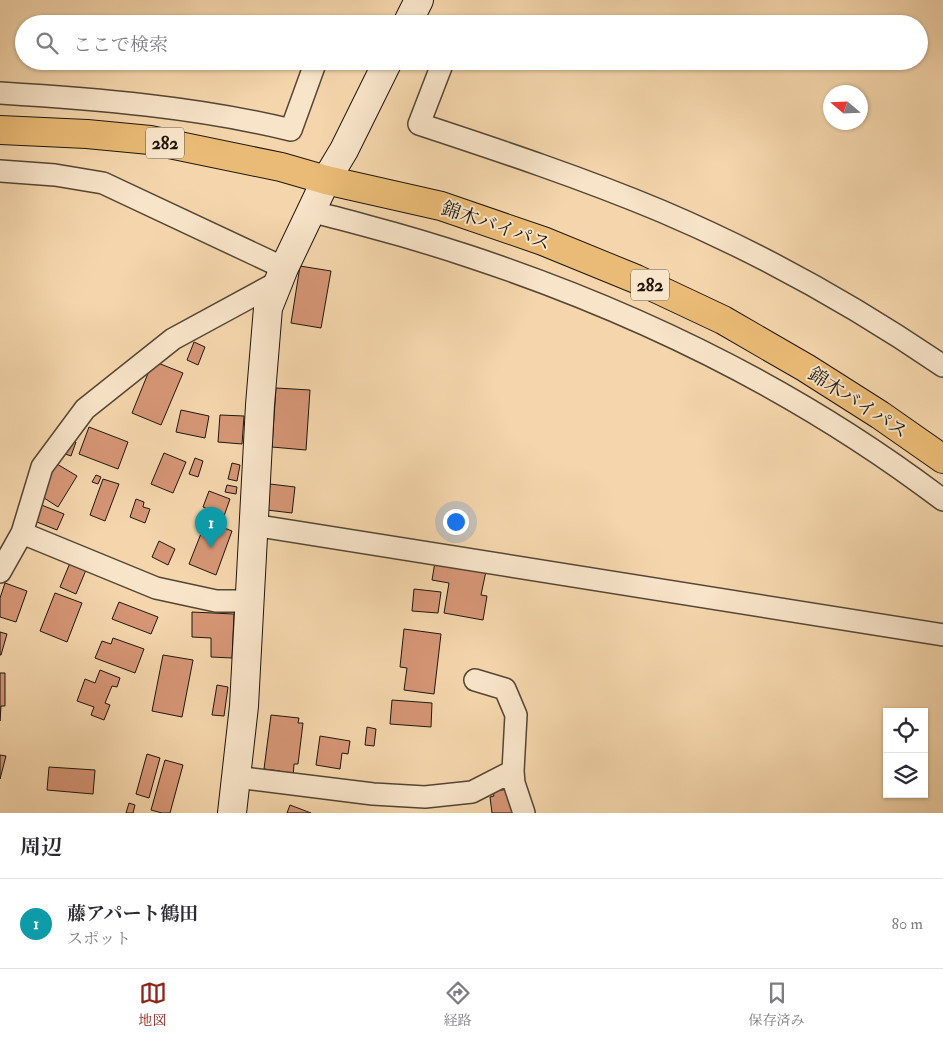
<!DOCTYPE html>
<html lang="ja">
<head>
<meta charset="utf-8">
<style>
  :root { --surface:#fff; --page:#f2f2f3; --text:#2b2b33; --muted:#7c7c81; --line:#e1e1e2; --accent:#8f2418 }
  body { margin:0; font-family:"IM FELL Double Pica","Noto Serif JP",serif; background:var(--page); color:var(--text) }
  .controls { position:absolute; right:15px; bottom:15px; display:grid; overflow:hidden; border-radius:0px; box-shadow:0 1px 4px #0004 }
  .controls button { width:45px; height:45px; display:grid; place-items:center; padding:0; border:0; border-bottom:1px solid var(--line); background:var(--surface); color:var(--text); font:25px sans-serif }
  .compass { position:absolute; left:823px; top:85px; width:45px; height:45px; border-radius:50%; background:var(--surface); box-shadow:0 1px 4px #0004; rotate:289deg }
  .you { position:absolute; left:455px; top:521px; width:18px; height:18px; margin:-12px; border:4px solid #fff; border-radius:50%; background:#1a73e8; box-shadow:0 0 0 8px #1a73e833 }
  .badge { display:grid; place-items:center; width:32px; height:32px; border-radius:50%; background:var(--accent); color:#fff; font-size:16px; font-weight:700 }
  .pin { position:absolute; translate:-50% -41px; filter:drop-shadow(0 1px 2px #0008) }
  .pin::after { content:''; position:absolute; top:26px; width:18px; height:15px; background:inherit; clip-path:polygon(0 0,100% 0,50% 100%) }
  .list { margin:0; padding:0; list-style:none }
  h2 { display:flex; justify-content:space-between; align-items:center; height:65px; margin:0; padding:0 20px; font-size:21px }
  h2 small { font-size:16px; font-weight:400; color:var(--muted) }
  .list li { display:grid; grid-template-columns:32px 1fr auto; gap:15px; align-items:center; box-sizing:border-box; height:90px; padding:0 20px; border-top:1px solid var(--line) }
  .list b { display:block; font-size:19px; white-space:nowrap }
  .list p { margin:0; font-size:16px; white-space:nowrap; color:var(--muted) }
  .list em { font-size:16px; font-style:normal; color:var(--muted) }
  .icon { flex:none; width:28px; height:28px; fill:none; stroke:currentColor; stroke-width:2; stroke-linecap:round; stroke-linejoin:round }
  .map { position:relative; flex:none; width:943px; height:813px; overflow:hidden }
  .search { position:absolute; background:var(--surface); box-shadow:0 1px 4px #0004; left:15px; right:15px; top:15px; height:55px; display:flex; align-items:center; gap:12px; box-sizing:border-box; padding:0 18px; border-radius:28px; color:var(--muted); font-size:19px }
  .sheet { height:155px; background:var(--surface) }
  nav { display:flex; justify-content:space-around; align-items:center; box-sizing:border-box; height:70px; border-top:1px solid var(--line); background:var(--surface); font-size:14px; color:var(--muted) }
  nav a { display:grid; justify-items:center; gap:2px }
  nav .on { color:var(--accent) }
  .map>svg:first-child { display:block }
</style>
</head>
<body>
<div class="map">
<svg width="943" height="813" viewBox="0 0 943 813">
  <rect width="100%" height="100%" fill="#f5d6ac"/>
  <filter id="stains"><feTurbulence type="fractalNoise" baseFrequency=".004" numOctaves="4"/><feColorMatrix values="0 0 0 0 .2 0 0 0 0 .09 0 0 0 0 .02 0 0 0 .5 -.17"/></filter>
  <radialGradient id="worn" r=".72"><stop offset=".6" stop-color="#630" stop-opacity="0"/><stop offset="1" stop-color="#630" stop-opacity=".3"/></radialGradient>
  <!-- building -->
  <path fill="#d69676" stroke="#1e160c" d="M300,266L331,271L321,328L291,323Z
    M194,342L205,347L198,365L187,360Z
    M153,361L183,373L161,425L132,413Z
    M276,388L310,390L306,450L272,447Z
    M181,410L209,416L205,438L176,432Z
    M220,415L244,416L242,444L218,442Z
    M89,427L128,442L118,469L79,454Z
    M67,439L76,442L71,456L62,453Z
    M164,453L186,462L173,493L151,484Z
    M195,458L203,461L198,477L189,474Z
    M232,463L240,465L237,481L228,479Z
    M57,464L77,476L58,507L38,494Z
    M96,475L101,477L98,484L92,482Z
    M103,479L119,484L105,521L90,515Z
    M270,484L295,487L292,513L267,510Z
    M227,485L237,487L236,494L225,492Z
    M209,491L230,499L224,516L203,507Z
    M136,499L144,502L143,507L150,509L145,523L130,517Z
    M39,504L64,514L57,530L32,520Z
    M206,521L232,531L216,575L189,564Z
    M159,541L175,549L168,565L152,557Z
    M435,562L486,571L481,595L487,596L483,620L444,613L449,583L432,580Z
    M70,563L86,570L76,594L60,587Z
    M5,583L27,591L16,622L0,617V598Z
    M414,589L441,592L438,613L412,611Z
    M55,593L82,603L67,642L40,631Z
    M119,602L158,617L151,634L112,619Z
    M192,612L234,614L232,658L211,657V638L192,637Z
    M404,629L441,634L434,694L404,690L407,668L400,667Z
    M0,632L7,634L1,655H0Z
    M113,638L144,649L135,673L95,658L102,641L111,644Z
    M163,655L193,660L182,717L152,711Z
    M100,670L120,678L117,687L112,686L105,703L110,705L104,720L91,715L94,707L77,701L85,679L95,683Z
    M0,673H5V706H1L0,721Z
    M217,685L228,687L224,716L212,715Z
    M392,700L432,703L431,727L390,724Z
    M271,715L299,718L298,723H303L298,764H294L293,777L280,775V771L264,769Z
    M367,727L376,729L374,746L365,745Z
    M320,736L350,741L348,754L342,753L340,769L316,765Z
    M147,754L160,758L149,798L136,794Z
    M0,755L6,756L0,779Z
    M165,760L183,765L170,813H162L151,810Z
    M49,767L95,770L93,794L47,790Z
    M511,789L514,813H492L490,797L494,796L493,791Z
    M129,803L135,805L133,813H126Z
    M290,805L311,813H287Z"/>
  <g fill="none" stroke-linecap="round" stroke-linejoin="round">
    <!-- street casing -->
    <g stroke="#544634" stroke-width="24">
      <path id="street" d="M437,61L441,67L419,124C501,151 582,178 661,211C760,253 855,306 943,366
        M0,93C97,99 197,107 291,130L316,61
        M0,171L55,175L103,183L284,268
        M312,212C331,216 349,221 367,226C401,235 435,245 468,256C638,312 801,392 943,500
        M253,525L943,635
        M22,533L156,588L216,601H249
        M0,572L22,533L42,467L85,409L173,339L278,282
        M513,771L514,783L524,813
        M236,777L373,794L425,797L472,792L513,771L516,715L505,689L475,680"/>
    </g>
    <!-- secondary casing -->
    <g stroke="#1e160c" stroke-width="30">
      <path id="secondary" d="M407,24L419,0
        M232,813L244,706L260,405L268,308L284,268L326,180L344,150L388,61"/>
    </g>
    <!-- highway casing -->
    <g stroke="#1e160c" stroke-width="30">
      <path id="highway" d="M0,130L87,134L150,140L281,167L326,180L441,206L543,241L636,279L723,320L806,368L880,415L943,459"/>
    </g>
    <!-- street -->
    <use href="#street" stroke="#f8e4c9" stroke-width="21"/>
    <!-- secondary -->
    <use href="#secondary" stroke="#f8e4c9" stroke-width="28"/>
    <!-- highway -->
    <use href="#highway" stroke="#eabb76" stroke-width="28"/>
  </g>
  <g text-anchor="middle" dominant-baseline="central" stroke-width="4" stroke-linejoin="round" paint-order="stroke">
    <!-- shield labels -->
    <g fill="#f8e4c9" stroke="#5f5445" stroke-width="1">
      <rect x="146" y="127.5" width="38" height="31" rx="4"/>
      <rect x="631" y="269.5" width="38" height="31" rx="4"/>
    </g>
    <g font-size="18" font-weight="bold" fill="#1e160c">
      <text x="165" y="143">282</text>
      <text x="650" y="285">282</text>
    </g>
    <!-- street labels -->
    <g font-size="19" fill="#1e160c" stroke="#f8e4c9">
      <text transform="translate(496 226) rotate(19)">錦木バイパス</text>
      <text transform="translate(858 403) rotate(33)">錦木バイパス</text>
    </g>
  </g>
  <rect width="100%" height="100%" filter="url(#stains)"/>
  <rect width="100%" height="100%" fill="url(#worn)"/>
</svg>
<div class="controls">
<button><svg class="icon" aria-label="locate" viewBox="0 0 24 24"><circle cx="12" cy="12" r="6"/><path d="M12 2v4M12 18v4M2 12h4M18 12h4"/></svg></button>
<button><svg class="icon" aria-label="layers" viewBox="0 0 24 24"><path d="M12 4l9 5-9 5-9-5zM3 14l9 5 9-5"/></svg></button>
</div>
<svg class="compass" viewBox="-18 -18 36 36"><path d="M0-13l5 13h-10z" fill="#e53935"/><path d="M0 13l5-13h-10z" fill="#7c7c81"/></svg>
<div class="you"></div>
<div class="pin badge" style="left:211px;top:548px;background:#0f9aa8">1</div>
<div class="search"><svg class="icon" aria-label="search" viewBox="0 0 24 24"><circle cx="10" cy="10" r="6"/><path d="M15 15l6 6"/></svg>ここで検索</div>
</div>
<section class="sheet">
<h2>周辺<small></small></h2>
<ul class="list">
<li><span class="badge" style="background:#0f9aa8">1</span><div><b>藤アパート鶴田</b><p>スポット</p></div><em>80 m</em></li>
</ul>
</section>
<nav>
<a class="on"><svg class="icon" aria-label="map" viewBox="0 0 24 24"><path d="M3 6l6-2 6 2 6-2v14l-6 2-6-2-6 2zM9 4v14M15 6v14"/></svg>地図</a>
<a><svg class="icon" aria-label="directions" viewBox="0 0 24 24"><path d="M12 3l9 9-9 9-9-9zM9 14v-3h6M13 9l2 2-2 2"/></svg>経路</a>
<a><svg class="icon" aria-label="saved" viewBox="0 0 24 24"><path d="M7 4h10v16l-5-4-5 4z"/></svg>保存済み</a>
</nav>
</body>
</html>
